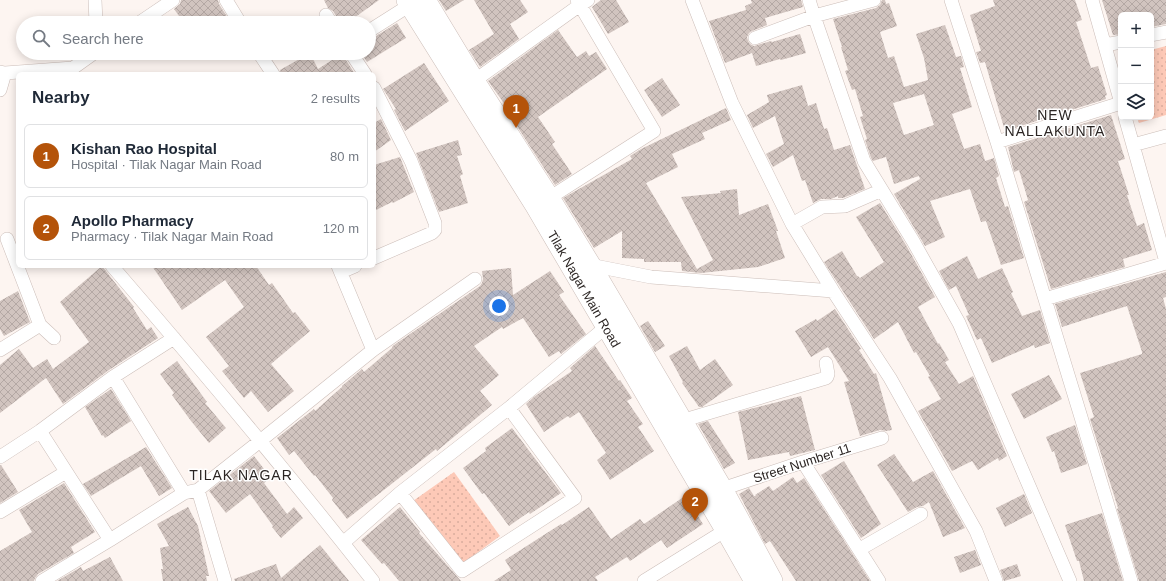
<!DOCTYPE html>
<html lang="en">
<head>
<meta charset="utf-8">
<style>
  :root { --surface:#fff; --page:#f2f2f3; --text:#1f2937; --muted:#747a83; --line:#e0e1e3; --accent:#b45309 }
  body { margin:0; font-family:Arial,sans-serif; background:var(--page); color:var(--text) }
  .controls { position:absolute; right:12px; top:12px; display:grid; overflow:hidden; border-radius:6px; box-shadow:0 2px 10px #0003 }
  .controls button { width:36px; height:36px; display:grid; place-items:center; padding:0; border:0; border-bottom:1px solid var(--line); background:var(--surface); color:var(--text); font:20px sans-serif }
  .you { position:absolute; left:499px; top:306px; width:14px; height:14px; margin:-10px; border:3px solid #fff; border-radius:50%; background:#1a73e8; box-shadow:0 0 0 6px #1a73e833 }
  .badge { display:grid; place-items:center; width:26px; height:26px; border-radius:50%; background:var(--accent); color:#fff; font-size:13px; font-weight:700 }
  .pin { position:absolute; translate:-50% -33px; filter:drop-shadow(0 1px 2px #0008) }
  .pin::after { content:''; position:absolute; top:21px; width:14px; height:12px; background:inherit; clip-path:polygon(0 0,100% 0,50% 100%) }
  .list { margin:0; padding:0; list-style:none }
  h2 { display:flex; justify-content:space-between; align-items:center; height:52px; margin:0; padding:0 16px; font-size:17px }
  h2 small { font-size:13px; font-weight:400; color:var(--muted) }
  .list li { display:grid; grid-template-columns:26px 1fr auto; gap:12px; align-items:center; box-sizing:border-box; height:64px; margin:0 8px 8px; padding:0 8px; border:1px solid var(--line); border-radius:6px }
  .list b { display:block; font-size:15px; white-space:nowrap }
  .list p { margin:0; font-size:13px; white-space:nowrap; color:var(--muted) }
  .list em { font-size:13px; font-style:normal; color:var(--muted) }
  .icon { flex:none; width:22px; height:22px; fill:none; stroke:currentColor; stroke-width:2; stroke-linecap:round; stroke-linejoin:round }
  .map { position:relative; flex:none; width:1166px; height:581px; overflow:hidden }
  .search { position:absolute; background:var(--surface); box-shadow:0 2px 10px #0003; left:16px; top:16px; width:360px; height:44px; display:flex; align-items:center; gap:10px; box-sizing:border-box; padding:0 14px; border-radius:22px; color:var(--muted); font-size:15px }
  .panel { position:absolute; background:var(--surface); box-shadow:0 2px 10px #0003; left:16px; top:72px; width:360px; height:196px; border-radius:6px }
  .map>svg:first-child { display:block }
</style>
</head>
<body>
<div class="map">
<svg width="1166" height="581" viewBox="0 0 1166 581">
  <defs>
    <pattern id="grass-dots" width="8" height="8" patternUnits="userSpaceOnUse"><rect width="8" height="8" fill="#fdc9b7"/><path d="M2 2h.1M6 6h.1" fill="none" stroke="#d9ac9d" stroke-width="1.8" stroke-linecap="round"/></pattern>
    <pattern id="building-cross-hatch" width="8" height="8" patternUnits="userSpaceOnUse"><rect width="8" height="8" fill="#d1c4bf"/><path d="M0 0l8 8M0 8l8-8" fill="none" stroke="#b4a8a4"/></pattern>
  </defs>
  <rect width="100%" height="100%" fill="#fdf5f1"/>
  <!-- grass -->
  <path fill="url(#grass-dots)" d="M1166,46V115L1139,123L1137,117H1151V50Z
    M454,472L500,536L462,564L413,501Z"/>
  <!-- building -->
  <path fill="url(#building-cross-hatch)" fill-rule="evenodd" d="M181,0H218L219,4L231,23H184L174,9L180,4Z
    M324,0H379L354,18L357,23H339L338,19L333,11L328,8Z
    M439,0H464L446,11Z
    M474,0H520L528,12L510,24L519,39L480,67L469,50L494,34Z
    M601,0H616L629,22L608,34L592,7Z
    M751,0H801L803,7L765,18L767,25L752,31L749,33L747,37L748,41L750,44L754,46L771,41L772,42L800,34L806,53L781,60L780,59L756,66L752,53L725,63L709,21L746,10L745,6L752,3Z
    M882,0H885L886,4L889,3L897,26L880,32L888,58L894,56L904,87L928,80L924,58L916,34L945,25L956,57L961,56L964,67L960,68L972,107L952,114L964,149L980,144L985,161L994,158L999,176L996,178L1005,207L1008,206L1024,258L1001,265L986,221L981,222L970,189L930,201L945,237L925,246L894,194L920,179L919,176L894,184L886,157L873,161L871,158L865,140L867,139L860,117L863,116L855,89L852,90L845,71L848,70L841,47H842L833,19L876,8L880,5ZM924,94L934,125L904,135L893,103Z
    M993,0H1075L1082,20L1076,22L1091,68L1098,66L1107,95L1105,96L1106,99L1005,131L985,62L980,63L976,52L981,51L970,15L995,6Z
    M1102,0H1166V24L1151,27V15H1121V34L1113,35Z
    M397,23L406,38L367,62L361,53H369V39L373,38Z
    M558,30L577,57L586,51L589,56L596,52L607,69L538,117L555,142L552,144L572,174L555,185L511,117L513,116L488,81Z
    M310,53L318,69L343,53L344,57L355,74H281L280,70Z
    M424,63L449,101L405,131L394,110L396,109L383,89Z
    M662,78L680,105L662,117L644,90Z
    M802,85L808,106L816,103L824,129L827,128L834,150L850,145L865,189L843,198H838V196L831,199H821L813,203L805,180L802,181L793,155L773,167L766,154L784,144L775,116L753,128L747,115L769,102L767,95Z
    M726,108L731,120L702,133L705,139L672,154L678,167L646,183L697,269L713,260L681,197L721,193L720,191L737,189L739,215L768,204L778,231H776L785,258L758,267L701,273L682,271L681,262H644V259L622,258V231L594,248L563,198L632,159L630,156L641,149Z
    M1111,115L1125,159L1118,161L1129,195H1127L1137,226L1144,223L1152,250L1123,259L1125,267L1051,289L1024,202L1028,200L1019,170L1014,172L1008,147Z
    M381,119L391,140L374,152V123Z
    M458,140L462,155L457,156L463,174L460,176L468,203L439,212L416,153Z
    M400,157L414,192L393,203L392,202L374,211V165Z
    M880,203L906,245L935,297L918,307L938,344L939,343L949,360L945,362L959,384L973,376L1007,456L999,461L998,458L978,470L972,461L952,471L918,411L941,399L928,377L930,376L916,352L914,353L898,322L874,339L824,262L842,251L857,276H858L860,278L884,262L856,217Z
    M967,256L978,279L1002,268L1013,292L1011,293L1022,316L1040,310L1050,343L1035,348L1034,345L992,363L981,338L977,340L966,316L969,315L956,286L949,290L939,271Z
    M102,266L134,307L133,308L147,330L151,327L158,338L109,370L63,404L46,378L0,413V365L19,349L33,368L47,359L53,369L89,342L60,302Z
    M152,266H256L269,285L272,283L293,313L295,312L310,331L271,364L294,391L268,412L251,391L244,398L222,371L229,366L206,337L244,307L225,280L182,310Z
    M511,268L513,295L550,271L564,292L559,295L586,334L561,354L559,351L549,357L523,318L503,329L502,327L474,346L499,375L480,391L492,405L437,451L436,449L347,519L332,500L333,498L315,475L314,476L294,451L289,455L277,438L314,409L315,411L342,387V386L362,369L364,372L392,348V347L394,345L480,286L482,283L483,279L482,271Z
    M1166,272V297L1163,298L1166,309V581H1139L1117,509L1118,508L1090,419L1094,417L1080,373L1142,354V352L1127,306L1062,327L1055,304Z
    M18,291L30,322L4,336L0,329V301Z
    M835,309L861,349L859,350L874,374L876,373L892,430L886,431L880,430L860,436L844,382L849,381L828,347L811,357L795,331L816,319L817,321Z
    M648,321L665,346L655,352L640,326Z
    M595,346L619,381L620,380L632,398L627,401L643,424L638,427L654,451L610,480L597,460L606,453L579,412L570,418L568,416L544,432L526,404L535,396L572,371L570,368Z
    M687,346L700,370L715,359L733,385L702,407H699L682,383L683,382L669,356Z
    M177,361L207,402L205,403L226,428L209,443L191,421L172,395L174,393L160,374Z
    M1049,375L1062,399L1024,419L1011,394Z
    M111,389L131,421L105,438L103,435L102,436L85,407Z
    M801,396L815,450L790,456L789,452L748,460L738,412Z
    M708,421L735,463L724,469L698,424Z
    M1075,425L1087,464L1061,473L1054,451L1052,452L1046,437Z
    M512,428L561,493L530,514L529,512L509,526L484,493L482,494L463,468L486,451L485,448Z
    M146,447L172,488L159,496L141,466L91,496L83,484Z
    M894,454L913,482L933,471L965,528L943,537L929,502L923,506L917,507L908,512L877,465Z
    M254,456L271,478L264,483L287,514L294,507L303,518L281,538L272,527L273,526L250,494L226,513L209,491Z
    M844,461L881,524L861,538L821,475Z
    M0,465H1L18,492L0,503Z
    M793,477L797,483L804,478L870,581H796L770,541L765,544L739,494L749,488L754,496H756L755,495L769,486L773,491Z
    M64,483L95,532L71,547L74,553L38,574L35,578L34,581H0V551L32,532L19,510Z
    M1024,494L1032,513L1005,527L996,508Z
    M685,496L703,524L667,548L661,540L630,561L627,557L595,577L598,581H494L511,570L505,560L561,524L562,525L589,507L611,539L640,519L644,524Z
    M188,507L198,526L209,576H206L207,581H163L161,569H163L160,548L169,546L157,524Z
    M400,507L420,532L419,533L461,581H399L384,563L382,564L361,540Z
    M1102,513L1123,581H1084L1079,561H1077L1065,525Z
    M320,545L349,581H235L234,579L276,564L281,578Z
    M975,550L981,565L960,573L954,557Z
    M110,557L123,581H57L81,567L83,571Z
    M1017,564L1021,576L1004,581L1000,570Z"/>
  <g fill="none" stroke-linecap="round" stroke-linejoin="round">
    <!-- minor casing -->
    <g stroke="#ccbeb9" stroke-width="14">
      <path id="minor" d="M95,0L96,23
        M226,0L240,23
        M692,0L732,103L792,224L833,291L890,378L976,531L996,581
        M809,0L814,16L864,161L913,241L959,323L1070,581
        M951,0L997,142L1131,581
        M1092,0L1121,103
        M326,15L331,23
        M139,23L173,0
        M369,31L410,5
        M1151,35L1166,32
        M755,38L814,16L874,0
        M1105,45L1121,42
        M259,53L273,74
        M351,53L365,74
        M0,72L5,73L73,68L94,53
        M474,81L580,5L588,0
        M374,88L411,161L435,223V230L432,233L374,258
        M0,90L5,73
        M1125,117L1166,262
        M997,142L1121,103
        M1133,145L1166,136
        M543,202L654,131L577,0
        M792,224L822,207L845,206L882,190
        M7,239L40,325L54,338
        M590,265L651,277L833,291
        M112,266C201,369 289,474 373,581
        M338,266L373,350
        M341,272L355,266
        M1045,299L1166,263
        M0,350L40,325
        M113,377L184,493
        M681,421L826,378L827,377L828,374L826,363
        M40,431L110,540
        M0,457L40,431L113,377L174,338
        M803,462L879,581
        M722,489L803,462L882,438
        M198,490L225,581
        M400,493L462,571L575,498L509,408
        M0,512L66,472
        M343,543L400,493L509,408L612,322
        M860,549L921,514
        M42,581L110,540L184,493L198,490L260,441L373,350L475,279
        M644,581L726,530"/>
    </g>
    <!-- primary casing -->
    <g stroke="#ccbeb9" stroke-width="22">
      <path id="primary" d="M407,0L536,206L726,530L755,581
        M425,0L474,81L549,198L590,265L722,489L772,581"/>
    </g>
    <!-- minor -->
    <use href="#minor" stroke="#fff" stroke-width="13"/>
    <!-- primary -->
    <use href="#primary" stroke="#fff" stroke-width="21"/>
  </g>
  <g text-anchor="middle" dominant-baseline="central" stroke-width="3" stroke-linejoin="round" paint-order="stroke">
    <!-- street labels -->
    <g font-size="13" fill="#2b2523" stroke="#fff">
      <text transform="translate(584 289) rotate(60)">Tilak Nagar Main Road</text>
      <text transform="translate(802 463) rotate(-18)">Street Number 11</text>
    </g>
    <!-- neighbourhood labels -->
    <g font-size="14" letter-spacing="1" fill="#2b2523" stroke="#fff">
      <text x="1055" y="115">NEW<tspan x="1055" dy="16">NALLAKUNTA</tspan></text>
      <text x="241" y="475">TILAK NAGAR</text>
    </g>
  </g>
</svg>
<div class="controls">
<button>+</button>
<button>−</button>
<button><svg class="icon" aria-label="layers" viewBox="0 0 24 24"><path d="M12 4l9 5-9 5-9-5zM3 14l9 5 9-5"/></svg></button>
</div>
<div class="you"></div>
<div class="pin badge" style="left:516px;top:128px">1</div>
<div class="pin badge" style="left:695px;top:521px">2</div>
<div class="search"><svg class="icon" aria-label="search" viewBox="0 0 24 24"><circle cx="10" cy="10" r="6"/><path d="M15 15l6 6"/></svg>Search here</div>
<section class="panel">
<h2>Nearby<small>2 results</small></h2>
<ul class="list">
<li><span class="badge">1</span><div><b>Kishan Rao Hospital</b><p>Hospital · Tilak Nagar Main Road</p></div><em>80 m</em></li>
<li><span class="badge">2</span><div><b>Apollo Pharmacy</b><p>Pharmacy · Tilak Nagar Main Road</p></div><em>120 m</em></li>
</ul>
</section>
</div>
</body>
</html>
